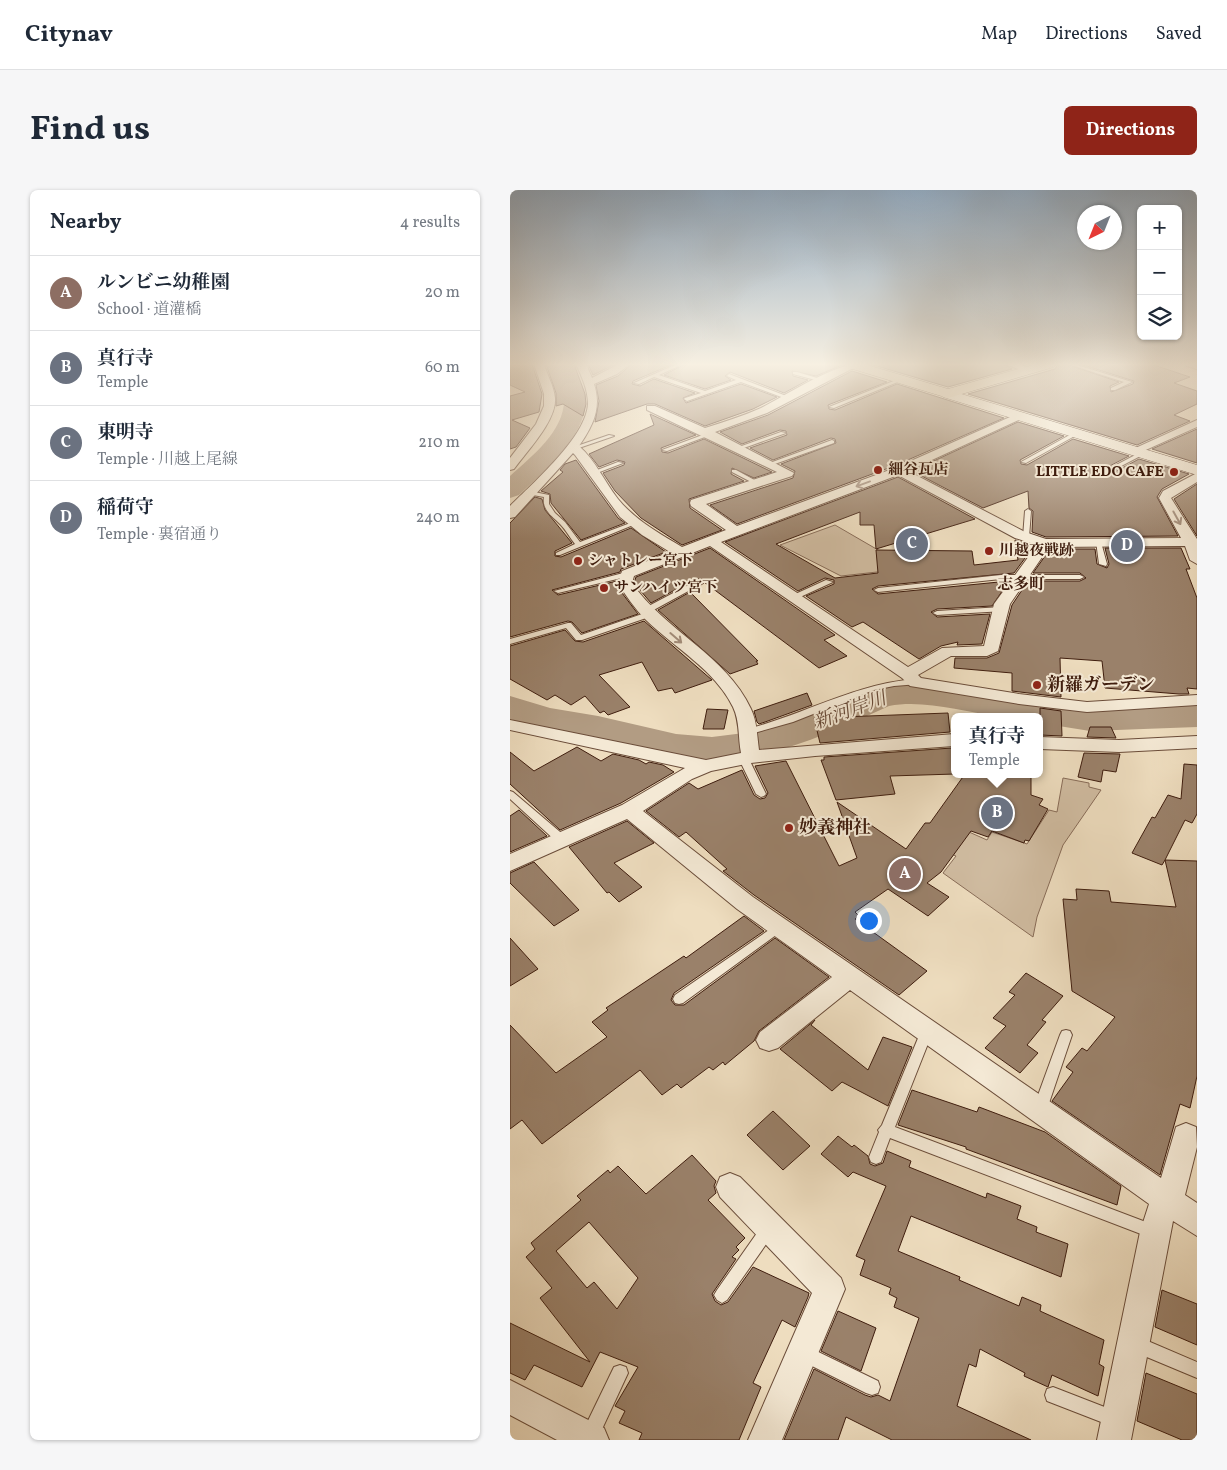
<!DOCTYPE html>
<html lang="en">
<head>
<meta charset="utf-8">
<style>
  :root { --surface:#fff; --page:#f6f6f7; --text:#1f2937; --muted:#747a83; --line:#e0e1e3; --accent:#8f2418 }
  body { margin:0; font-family:Vollkorn,"Noto Serif JP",serif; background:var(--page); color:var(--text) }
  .controls { position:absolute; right:15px; top:15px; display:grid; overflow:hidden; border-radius:8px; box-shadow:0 1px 4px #0004 }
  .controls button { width:45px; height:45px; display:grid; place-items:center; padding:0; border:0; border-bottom:1px solid var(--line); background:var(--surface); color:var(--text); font:25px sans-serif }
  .compass { position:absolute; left:567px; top:15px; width:45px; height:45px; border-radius:50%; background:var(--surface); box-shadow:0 1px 4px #0004; rotate:223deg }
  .you { position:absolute; left:358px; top:730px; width:18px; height:18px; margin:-12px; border:4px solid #fff; border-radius:50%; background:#1a73e8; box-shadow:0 0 0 8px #1a73e833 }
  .badge { display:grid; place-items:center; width:32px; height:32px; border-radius:50%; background:var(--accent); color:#fff; font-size:16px; font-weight:700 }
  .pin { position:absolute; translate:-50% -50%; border:2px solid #fff; box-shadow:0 1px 5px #0006 }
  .popup { position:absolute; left:441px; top:523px; width:92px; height:65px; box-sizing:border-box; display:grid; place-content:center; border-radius:8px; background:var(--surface); filter:drop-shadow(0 1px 4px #0005); font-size:16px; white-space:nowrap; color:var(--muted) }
  .popup b { font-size:19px; color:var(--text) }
  .popup::after { content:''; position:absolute; left:50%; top:100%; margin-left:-10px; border:10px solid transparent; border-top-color:var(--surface) }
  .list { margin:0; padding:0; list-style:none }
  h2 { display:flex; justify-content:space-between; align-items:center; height:65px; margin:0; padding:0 20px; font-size:21px }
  h2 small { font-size:16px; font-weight:400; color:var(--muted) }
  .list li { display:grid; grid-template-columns:32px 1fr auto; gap:15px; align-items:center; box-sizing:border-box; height:75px; padding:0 20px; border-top:1px solid var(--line) }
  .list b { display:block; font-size:19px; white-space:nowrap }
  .list p { margin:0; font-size:16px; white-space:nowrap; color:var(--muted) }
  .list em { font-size:16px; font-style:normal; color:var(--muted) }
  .icon { flex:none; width:28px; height:28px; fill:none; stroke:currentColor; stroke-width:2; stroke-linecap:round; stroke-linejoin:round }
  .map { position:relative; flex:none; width:687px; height:1250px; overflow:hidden; border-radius:8px }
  header { display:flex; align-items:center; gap:30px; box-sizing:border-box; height:70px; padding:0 25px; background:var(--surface); border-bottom:1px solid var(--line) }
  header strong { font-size:24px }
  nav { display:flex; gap:28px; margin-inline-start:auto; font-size:18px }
  .intro { display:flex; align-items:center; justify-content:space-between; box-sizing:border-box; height:120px; padding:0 30px }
  h1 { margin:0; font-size:35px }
  .button { padding:12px 22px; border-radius:8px; background:var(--accent); color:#fff; font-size:18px; font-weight:700 }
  main { display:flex; gap:30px; padding:0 30px }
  aside { flex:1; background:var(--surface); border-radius:8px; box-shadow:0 1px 4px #0004 }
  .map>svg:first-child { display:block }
</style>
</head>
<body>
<header>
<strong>Citynav</strong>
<nav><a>Map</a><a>Directions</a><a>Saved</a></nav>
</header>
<div class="intro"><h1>Find us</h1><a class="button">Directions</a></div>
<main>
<aside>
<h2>Nearby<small>4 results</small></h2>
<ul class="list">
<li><span class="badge" style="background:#8d6e63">A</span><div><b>ルンビニ幼稚園</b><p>School · 道灌橋</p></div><em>20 m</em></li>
<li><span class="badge" style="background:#6b7280">B</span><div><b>真行寺</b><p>Temple</p></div><em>60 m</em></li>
<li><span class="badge" style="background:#6b7280">C</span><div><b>東明寺</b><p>Temple · 川越上尾線</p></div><em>210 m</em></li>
<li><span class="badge" style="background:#6b7280">D</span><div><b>稲荷守</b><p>Temple · 裏宿通り</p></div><em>240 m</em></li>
</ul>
</aside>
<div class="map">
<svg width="687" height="1250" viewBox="0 0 687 1250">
  <rect width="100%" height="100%" fill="#eeddbf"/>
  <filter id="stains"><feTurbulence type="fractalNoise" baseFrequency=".004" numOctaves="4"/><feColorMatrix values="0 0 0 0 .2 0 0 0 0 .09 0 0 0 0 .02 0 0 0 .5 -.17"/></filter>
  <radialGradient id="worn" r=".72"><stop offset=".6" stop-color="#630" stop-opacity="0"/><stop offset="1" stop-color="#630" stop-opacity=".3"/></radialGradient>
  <!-- green -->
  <path fill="#d0bca1" stroke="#886c58" d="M325,335L375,364L421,376L331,386L270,355Z
    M553,588L579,593V597L591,600L553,655L527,727L523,747L433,683L446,666L441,664L459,642L477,650L482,642L517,654L539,620L547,622Z"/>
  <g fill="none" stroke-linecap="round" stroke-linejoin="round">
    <!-- river -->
    <path fill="#b29c83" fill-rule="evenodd" d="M42,174H62C66,184 74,195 75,206C81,242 32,283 9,305L0,308V286C22,266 56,240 54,207C54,196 46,184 42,174Z
      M389,492L420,494L580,519L687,515V537L580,541L530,533V527C516,527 501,528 487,526C453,522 414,509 379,516C312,546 242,581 166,568C140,563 114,554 89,549C59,542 29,538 0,529V506L40,518L88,526L166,544L202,547L258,540L356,499Z"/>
  </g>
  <!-- building -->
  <path fill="#9a816a" stroke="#3f1d0e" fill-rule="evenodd" d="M0,174H22L32,204L29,222L2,230L20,238L6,257L0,259V206L15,202L0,195Z
    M36,174H64L75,204L76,214L73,226L53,214L46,216V203Z
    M78,174H105L83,185Z
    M122,174H163L123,191L122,194L130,196L144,189L185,203L173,208L176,213L231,194L267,207L243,219L195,236L145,214H137L85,232L89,211L86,195L108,186Z
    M175,174H332V175L306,186L282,181L283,186L298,190L274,203L220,182L215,186L221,190L195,199L154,185Z
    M360,174H493L502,179L438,197Z
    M548,174H556L609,192L600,196L601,202L623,194L624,191L570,174H641L680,187L664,193L687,201V214L664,225L680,231L627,255L458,204L545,179Z
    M342,181L377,192L318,215L319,219L325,220L387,194L494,228L384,276L227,334L200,315L283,288L285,281L271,274L326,253L325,249L321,248L263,270L240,258L277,245L276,241L270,240L232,254L210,242L258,225Z
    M140,224L186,245L151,258L152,262L158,263L194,249L262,282L244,288L222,278L221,284L234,291L179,309L180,318L212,340L172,355L131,328L105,301L93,283L114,275L115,272L107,270L89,277L79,264L144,235Z
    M508,232L554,246L510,270L511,274L517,275L563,249L619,266L590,281L591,285L597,286L629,269L679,284L652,299L647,307L668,346L536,347L522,342L523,321L519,318L518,301L473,318L402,281Z
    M687,239V273L642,259Z
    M66,270L108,328L115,333L71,350L41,313L40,304L31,301L53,282L50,280L55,274Z
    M388,287L465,329L366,359L364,335H350V322L266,354L325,388L368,383L366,360L462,361L464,375L508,370L505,350L524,356L504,383L368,396L362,399L368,404L499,391L482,416L427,419L421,422L427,427L480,424L472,454L447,455L448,452L431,456L409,469L353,432L342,437L296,406L324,394V390L315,388L288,401L215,352Z
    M687,294V346L664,309Z
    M25,307L32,309L35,320L62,353L45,361V366L51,367L121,338L156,362L111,379L110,382L42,400L48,405L107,391L109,399L128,424L72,443L62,432L58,431L0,447V333Z
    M200,358L325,445L314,450L337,466L309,478L190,389H185L141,413L124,393L126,387Z
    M595,358H671L680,379H676L687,408V499L677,498L679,504H669L595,498L592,471L550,468L551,507L502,501V483L444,478L445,468H477L489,463L502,415L518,391H570L576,388L570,383H523L540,359H585L587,374L597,378L599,374Z
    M180,402L248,471H246L248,474L220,484L148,420Z
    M134,431L202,490L165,503L162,498L148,501L132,472L89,485L120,517L98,525L94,521L90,523L75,506L61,515L45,505L37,510L0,489V456L55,440L65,451L73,452Z
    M297,503L302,515L255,532L249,534L247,532L244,521Z
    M530,518L551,521L552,546L530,545Z
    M197,519L218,520L214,539H193Z
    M438,523L440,542L310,553L304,528Z
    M580,537H601L606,548L577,547Z
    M67,557L91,571L103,564L129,570L136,574L139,572L153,575L164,582L111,613L50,640L0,594V562L24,581Z
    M442,558L445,584L380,586L385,604L326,610L311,570H314V567Z
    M574,563L610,564L606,582L593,580L591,592L568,587Z
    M276,571L329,676L347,668L327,612L396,659L415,633H420L455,584H521V605L533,609L529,615L538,619L519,651L515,650L514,653L482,641L478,647L461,641L431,682L417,693L439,707L418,726L378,699L345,722L349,726L345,729L417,781L389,805L244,705L213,681L217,679L176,642L169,647L136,621L179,593L188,599L232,580L244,605L250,609L255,608L258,603L245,576Z
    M674,574L687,575V624L682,633L675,630L655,670L687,671V886L680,918L670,914L650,985L542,911L563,882L556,877L572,858L577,861L605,827L562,801L553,709L567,710L566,699L599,701L601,712L666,717L655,670L652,675L622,663L642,627L645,628L658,605L671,609Z
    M9,620L37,646L0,662V626Z
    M117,631L144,653L104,673L132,697L109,712L99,702L97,703L59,657Z
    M24,672L69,720L44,736L0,693V683Z
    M234,726L254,741L164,803L161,810L165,815H174L265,748L319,787L249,841L244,851L215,875L213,872L203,880L199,877L171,898L167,894L152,905L130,880L32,954L12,930L0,939V835L46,883L97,847L82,832L98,820L96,818L174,766L176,768Z
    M0,748L28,779L0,796Z
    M516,783L553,806L532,830L536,832L517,855L528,863L510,883L475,858L496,836L483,828L505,805L499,802Z
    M305,830L301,835L358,880L373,847L402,857L378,916L332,892L322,901L270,859Z
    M402,900L467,922L469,917L535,942L611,996L607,1015L456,959V957L388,935Z
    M263,921L300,956L273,980L237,945Z
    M328,946L342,957L344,955L358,966L360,974L365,976L373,973L377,961L401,971L399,977L476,1008L477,1003L511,1016L507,1029L527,1037L526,1042L558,1054L551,1087L401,1026L388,1061L450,1087L449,1090L509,1116L512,1107L531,1115L530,1121L594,1150L589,1174L594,1177L588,1206L542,1185L538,1197L514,1186L515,1183L470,1159L466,1177L459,1174L447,1216L521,1250H382L336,1227L328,1250H274L304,1179L355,1205L361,1207L368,1205L380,1211L409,1128L384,1117L387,1108L379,1104L381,1098L350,1085L355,1070L346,1066L376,996L343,982L338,987L311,964Z
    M182,965L206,991L204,996L206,1003L198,1010L235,1048L226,1057L229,1060L222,1067L226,1069L202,1104L205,1111L211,1115L218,1112L243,1077L299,1103L298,1107L285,1137L272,1130L243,1193L251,1197L229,1250H129L132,1243L109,1233L115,1221L105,1216L128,1177L90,1162L72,1197L24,1175L15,1190L0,1183V1133L80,1172L30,1108L42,1098L16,1067L25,1059L21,1053L71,1010L67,1006L98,980L100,983L108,976L136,1004ZM79,1032L128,1088L107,1119L84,1092L77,1098L46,1061Z
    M652,1100L687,1114V1155L645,1137Z
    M328,1121L366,1138L351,1181L311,1161Z
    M636,1183L687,1204V1250H672L627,1231Z"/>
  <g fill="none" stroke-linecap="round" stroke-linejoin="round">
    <!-- lane casing -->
    <g stroke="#6b4d3a" stroke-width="2">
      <path id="lane" d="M167,174H173L149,185L195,201L226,190L217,186L219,184L279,207L274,208L231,192L177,211L174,209L175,208L191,203L144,187L129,194L124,193Z
        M558,174H564L622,192L605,200H601V198L614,192Z
        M283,182H287L314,190L309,191L283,184Z
        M391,188L395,189L324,218L319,217Z
        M271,242L276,243L231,259L226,258Z
        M565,242L570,243L516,273L511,272Z
        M198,243L203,244L157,261L152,260Z
        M99,245L104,246L66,259L61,258Z
        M322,250L324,251V253L262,275L257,274Z
        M631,262L636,263L596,284L591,283Z
        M108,272L113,273L87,283L82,282Z
        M222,280H226L250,293L245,294L222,282Z
        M19,301L39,305V314L45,323L55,332L70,352L123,332L128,333L50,365H46V363L65,354C60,348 56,340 50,334C42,326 32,320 34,307L17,304L16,303Z
        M518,319L521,321L519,347L516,349L513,347L515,321Z
        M586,351L591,352L597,374L596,376L589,374Z
        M117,382H120V386L48,403L44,401Z
        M491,385H570L574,387L570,389H491L368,402L364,400L368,398Z
        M316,390L323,392L288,408H285L281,406Z
        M186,391H189L193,393L140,422L143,424L142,426L72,450H66L56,438L0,454V449L58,433H61L71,445L135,423L132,421L133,419Z
        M491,417L495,419L494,421L427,425L423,423L427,421Z
        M406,489L409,490V494L384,496L364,500L283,532L237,545L232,542L234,540C294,525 343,494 406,489Z
        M234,566L239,569L256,604L254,606L251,607L246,604L229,569Z
        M0,601L3,602L56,647L57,650L56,653H48L0,609Z
        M269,733L273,734L275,737L273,740L173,813L169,814L165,813L163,809L165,805Z
        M417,836L421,837L423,841L385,937L649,1037L651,1042L649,1047L644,1049L380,948L371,972L366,974L361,972L359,967L369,942L368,940L372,935L411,841L413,837Z
        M556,840L560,841L562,845L537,919L535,923L530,925L525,923L523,919L550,845L552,841Z
        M259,1031L264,1033L266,1038L264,1043L217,1110L212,1113L207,1110L204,1105L207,1100L254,1033Z
        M626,1146L687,1172V1188L620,1160L618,1154L620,1148Z
        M294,1155L368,1191L370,1197L368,1203L362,1205L356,1203L288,1169L286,1163L288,1157Z
        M110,1175L116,1177L118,1183L87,1250H74L71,1245L74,1239L104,1177Z
        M543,1197L610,1223L612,1229L610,1235L604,1237L537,1211L535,1205L537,1199Z"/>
    </g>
    <!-- street casing -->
    <g stroke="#6b4d3a" stroke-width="2">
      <path id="street" d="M24,174H34C37,185 44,196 45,208C47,230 17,261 4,279L0,280V268L26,234L34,216V204Z
        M66,174H76L82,188L109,174H120L107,184L84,194C92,218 83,236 69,256C86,271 94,291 108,309C125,330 149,343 172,357L216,340L181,316L180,313L181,310L267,282L137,220V216H145L195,238C214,232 233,226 251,218C269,209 332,169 349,175L257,223L205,242L284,283L282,286L196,314L227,336L385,278L509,223L513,224V228L398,281L515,342L536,349L671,348L649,308L653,301L687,283V292L661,308L687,349V374L680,370L675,356L539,357L500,414L488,461L477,466H441L408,485L411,488L509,504L577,512L687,505V515L577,522L509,514L400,496L392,488L200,356L124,386L122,393C155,441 216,465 241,519C247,531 247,546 249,560L444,544V556L305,566L241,573L201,581L182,589L133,621L243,707L651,988L666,937L676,933L686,937L687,957L675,1005L687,1013V1046L663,1031L621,1250H587L630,1042L639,1014L340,800L268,858L259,861L250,858L246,850L250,842L322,787L227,719L117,629L0,681V664L112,615L175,578L0,540V530L196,570L231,563C228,548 230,531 223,517C205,480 165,458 136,430C125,419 116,406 108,393L112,381L160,362L132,345L110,327L65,265L63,263L5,327L0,328V316C23,293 76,247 78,214C78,200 72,187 66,174ZM388,285L505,348L527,355L484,414L474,456L432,458L398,477L211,352Z
        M495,174H509L524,180L519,183Z
        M675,174H687V179L677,176Z
        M687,230V237L629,263H621L619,261Z
        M687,546V558L609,562L530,559V547L609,550Z
        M220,983L230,987L331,1088L335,1099L272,1250H238L302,1103L210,1007L206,997L210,987Z
        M0,1190L94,1238L99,1250H47L0,1225Z"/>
    </g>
    <!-- secondary casing -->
    <g stroke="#3f1d0e" stroke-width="1">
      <path id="secondary" d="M438,200L687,275V285L433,207L431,204L433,201Z"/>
    </g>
    <!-- primary casing -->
    <g stroke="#3f1d0e" stroke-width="1">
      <path id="primary" d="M334,174H354L438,199L526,174H546L544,177L438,208L336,177Z"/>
    </g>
    <!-- lane -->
    <use href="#lane" fill="#f4e9d5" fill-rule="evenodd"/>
    <!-- street -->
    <use href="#street" fill="#f4e9d5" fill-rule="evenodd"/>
    <!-- secondary -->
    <use href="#secondary" fill="#f4e9d5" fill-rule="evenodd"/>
    <!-- primary -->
    <use href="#primary" fill="#eeddbf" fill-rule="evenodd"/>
  </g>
  <!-- one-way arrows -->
  <defs><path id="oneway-shaft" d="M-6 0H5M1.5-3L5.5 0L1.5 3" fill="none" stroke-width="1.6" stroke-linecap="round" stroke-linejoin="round" transform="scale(1.25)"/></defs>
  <g stroke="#a38d7b">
    <use href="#oneway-shaft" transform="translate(353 294) rotate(160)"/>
    <use href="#oneway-shaft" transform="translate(667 328) rotate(61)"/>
    <use href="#oneway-shaft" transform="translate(166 448) rotate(41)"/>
  </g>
  <!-- sky -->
  <linearGradient id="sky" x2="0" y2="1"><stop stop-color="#92aac0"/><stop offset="0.5" stop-color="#f7f0e2"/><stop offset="1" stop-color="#f7f0e2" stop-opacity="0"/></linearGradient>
  <rect width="687" height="349" fill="url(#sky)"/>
  <!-- markers -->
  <g fill="#8f2418" stroke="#f4e9d5" stroke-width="2">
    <circle cx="368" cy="280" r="5"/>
    <circle cx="664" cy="282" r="5"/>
    <circle cx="479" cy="361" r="5"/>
    <circle cx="68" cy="371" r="5"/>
    <circle cx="94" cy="398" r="5"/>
    <circle cx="527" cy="495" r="5"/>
    <circle cx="279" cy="638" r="5"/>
  </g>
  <g text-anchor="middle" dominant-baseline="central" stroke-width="4" stroke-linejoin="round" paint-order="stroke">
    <!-- far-poi labels -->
    <g font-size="15" font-weight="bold" fill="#3f1d0e" stroke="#f4e9d5" text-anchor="start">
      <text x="378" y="280">細谷瓦店</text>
      <text x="654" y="282" text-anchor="end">LITTLE EDO CAFE</text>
      <text x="489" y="361">川越夜戦跡</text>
      <text x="78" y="371">シャトレー宮下</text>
      <text x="104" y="398">サンハイツ宮下</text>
    </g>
    <!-- far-quarter labels -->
    <g font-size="16" font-weight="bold" fill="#3f1d0e" stroke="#f4e9d5">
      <text x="511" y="395">志多町</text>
    </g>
    <!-- poi labels -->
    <g font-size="18" font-weight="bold" fill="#3f1d0e" stroke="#f4e9d5" text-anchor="start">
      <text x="537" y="495">新羅ガーデン</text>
      <text x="289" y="638">妙義神社</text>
    </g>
    <!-- water labels -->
    <g font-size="19" font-style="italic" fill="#674937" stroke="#f4e9d5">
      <text transform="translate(340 521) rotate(-20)">新河岸川</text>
    </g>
  </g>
  <rect width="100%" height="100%" filter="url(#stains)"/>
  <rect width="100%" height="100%" fill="url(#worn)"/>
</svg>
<div class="controls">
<button>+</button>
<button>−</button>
<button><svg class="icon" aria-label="layers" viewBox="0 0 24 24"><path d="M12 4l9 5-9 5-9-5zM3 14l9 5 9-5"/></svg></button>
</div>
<svg class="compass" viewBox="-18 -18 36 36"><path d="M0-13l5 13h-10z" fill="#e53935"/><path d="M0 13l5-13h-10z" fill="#747a83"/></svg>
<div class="you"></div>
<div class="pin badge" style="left:395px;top:684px;background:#8d6e63">A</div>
<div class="pin badge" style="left:487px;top:623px;background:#6b7280">B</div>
<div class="popup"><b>真行寺</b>Temple</div>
<div class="pin badge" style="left:402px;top:354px;background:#6b7280">C</div>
<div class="pin badge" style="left:617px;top:356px;background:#6b7280">D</div>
</div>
</main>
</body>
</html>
